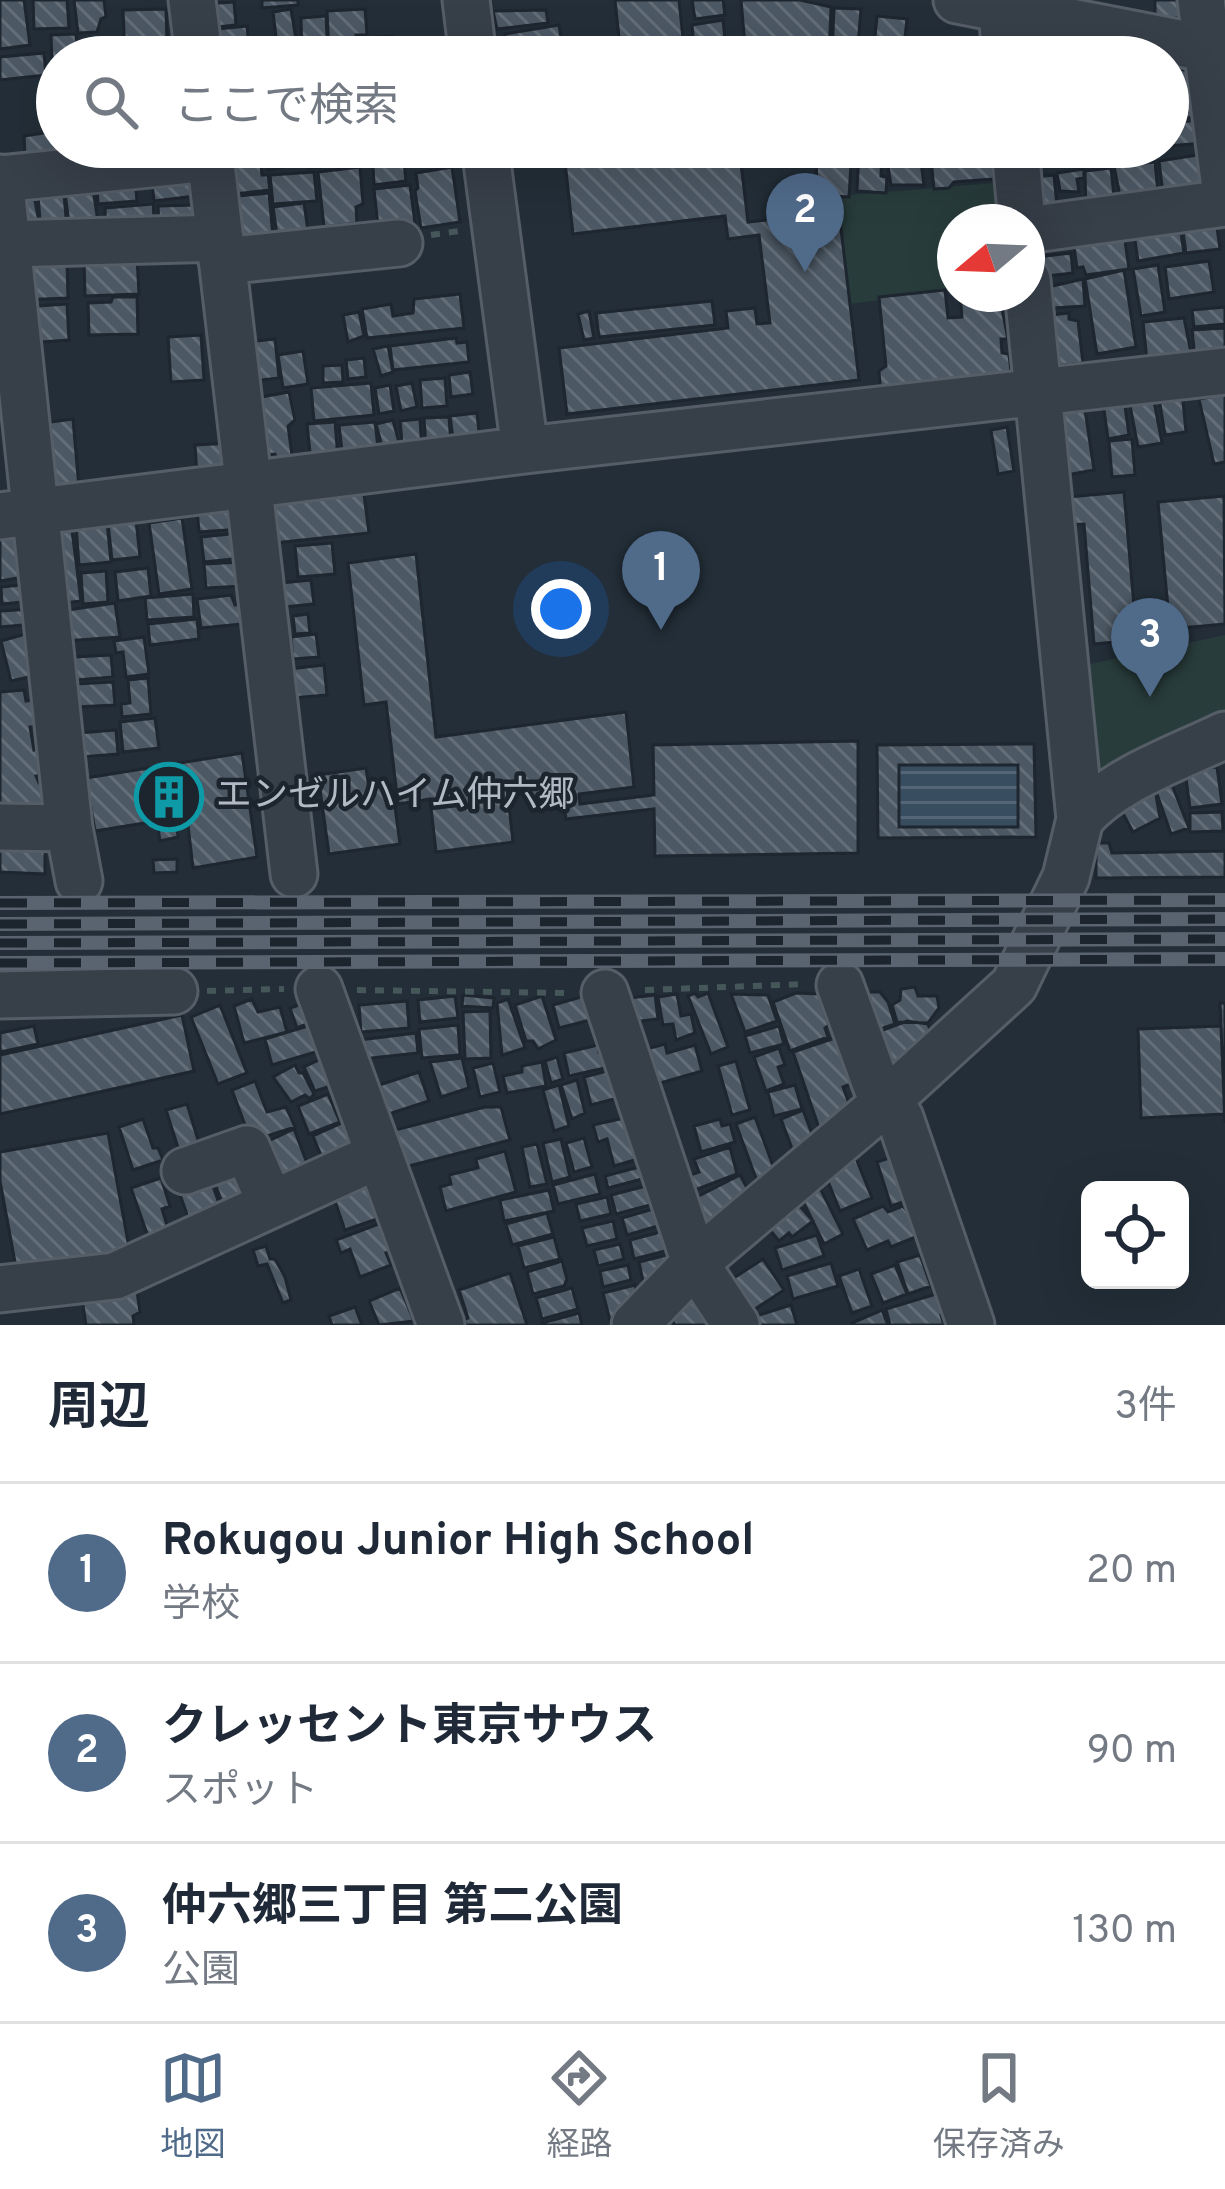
<!DOCTYPE html>
<html lang="ja">
<head>
<meta charset="utf-8">
<style>
  :root { --surface:#fff; --page:#f2f2f3; --text:#1f2937; --muted:#747a83; --line:#e0e1e3; --accent:#506a8a }
  body { margin:0; font-family:Overpass,"Noto Sans JP",sans-serif; background:var(--page); color:var(--text) }
  .controls { position:absolute; right:36px; bottom:36px; display:grid; overflow:hidden; border-radius:18px; box-shadow:0 12px 48px #0002 }
  .controls button { width:108px; height:108px; display:grid; place-items:center; padding:0; border:0; border-bottom:3px solid var(--line); background:var(--surface); color:var(--text); font:60px sans-serif }
  .compass { position:absolute; left:937px; top:204px; width:108px; height:108px; border-radius:50%; background:var(--surface); box-shadow:0 12px 48px #0002; rotate:251deg }
  .you { position:absolute; left:561px; top:609px; width:42px; height:42px; margin:-30px; border:9px solid #fff; border-radius:50%; background:#1a73e8; box-shadow:0 0 0 18px #1a73e833 }
  .badge { display:grid; place-items:center; width:78px; height:78px; border-radius:50%; background:var(--accent); color:#fff; font-size:39px; font-weight:700 }
  .pin { position:absolute; translate:-50% -99px; filter:drop-shadow(0 3px 6px #0008) }
  .pin::after { content:''; position:absolute; top:63px; width:42px; height:36px; background:inherit; clip-path:polygon(0 0,100% 0,50% 100%) }
  .list { margin:0; padding:0; list-style:none }
  h2 { display:flex; justify-content:space-between; align-items:center; height:156px; margin:0; padding:0 48px; font-size:51px }
  h2 small { font-size:39px; font-weight:400; color:var(--muted) }
  .list li { display:grid; grid-template-columns:78px 1fr auto; gap:36px; align-items:center; box-sizing:border-box; height:180px; padding:0 48px; border-top:3px solid var(--line) }
  .list b { display:block; font-size:45px; white-space:nowrap }
  .list p { margin:0; font-size:39px; white-space:nowrap; color:var(--muted) }
  .list em { font-size:39px; font-style:normal; color:var(--muted) }
  .icon { flex:none; width:66px; height:66px; fill:none; stroke:currentColor; stroke-width:2; stroke-linecap:round; stroke-linejoin:round }
  .map { position:relative; flex:none; width:1225px; height:1325px; overflow:hidden }
  .search { position:absolute; background:var(--surface); box-shadow:0 12px 48px #0002; left:36px; right:36px; top:36px; height:132px; display:flex; align-items:center; gap:30px; box-sizing:border-box; padding:0 42px; border-radius:66px; color:var(--muted); font-size:45px }
  .sheet { height:696px; background:var(--surface) }
  nav { display:flex; justify-content:space-around; align-items:center; box-sizing:border-box; height:168px; border-top:3px solid var(--line); background:var(--surface); font-size:33px; color:var(--muted) }
  nav a { display:grid; justify-items:center; gap:6px }
  nav .on { color:var(--accent) }
  .map>svg:first-child { display:block }
</style>
</head>
<body>
<div class="map">
<svg width="1225" height="1325" viewBox="0 0 1225 1325">
  <defs>
    <pattern id="water-rules" width="6" height="5" patternUnits="userSpaceOnUse" patternTransform="scale(3)"><rect width="6" height="5" fill="#394d61"/><path d="M0 2.5h6" fill="none" stroke="#536576"/></pattern>
    <pattern id="building-back-hatch" width="6" height="6" patternUnits="userSpaceOnUse" patternTransform="scale(3)"><rect width="6" height="6" fill="#4c5864"/><path d="M-1 5l2 2M0 0l6 6M5-1l2 2" fill="none" stroke="#636e79"/></pattern>
  </defs>
  <rect width="100%" height="100%" fill="#232e38"/>
  <!-- green -->
  <path fill="#283c3b" d="M1018,181L1022,222H955V290L850,304L837,196Z
    M1225,635V727L1081,803L1072,668Z"/>
  <!-- water -->
  <path fill="url(#water-rules)" d="M899,765H1018V827H899Z"/>
  <!-- building -->
  <path fill="url(#building-back-hatch)" stroke="#1e2630" stroke-width="3" fill-rule="evenodd" d="M0,0H24L30,45L0,49Z
    M33,0H67L69,28L34,29Z
    M74,0H104L106,17L101,19L97,32L78,33Z
    M262,0H298V5L262,8Z
    M615,0H679L685,57H621Z
    M692,0H723L725,15L695,19Z
    M741,0H800L831,7L829,57H746Z
    M1155,0H1187L1189,18L1155,17Z
    M234,2L236,25L207,28L205,4Z
    M834,8L861,9L857,57H832Z
    M166,9L167,42H184L185,57H125L123,10Z
    M291,9L298,52L278,54L273,12Z
    M365,9L367,35H356L357,54L329,55L327,11Z
    M546,10L548,23L497,29L493,11Z
    M326,16L328,57H302L301,18Z
    M877,16L907,19L903,57H873Z
    M723,20L727,57H691L688,38L693,36L692,25Z
    M559,25L564,57H509L505,34Z
    M247,26L250,57H209L207,30Z
    M76,34L78,57H57L52,61L51,35Z
    M392,36L394,57H366L365,38Z
    M1023,40L1046,43L1047,57H1015Z
    M1055,45L1080,50L1078,57H1052Z
    M44,53L46,75L0,80V57Z
    M1169,68L1199,72V95H1168Z
    M1200,95L1202,117L1168,119V98Z
    M1200,120L1203,143L1168,146V123Z
    M57,131V147H63L66,166L26,171L24,136Z
    M222,147H259L262,175H268L270,190L227,195Z
    M263,147H298L300,164L268,170Z
    M306,147H338L339,165L308,168Z
    M356,147H388L390,158L366,163L364,157L358,155Z
    M413,147H465L466,152L415,161Z
    M615,147H739L748,222L839,212L859,380L567,414L559,348L728,328L726,311L755,308L757,324L770,323L759,235L728,239L725,216L573,234L564,153Z
    M818,147H852L849,197L815,195Z
    M919,147L924,185H891L885,148Z
    M992,147L994,179L954,182L949,188L934,189L930,150Z
    M1023,147H1075L1076,158L1024,162Z
    M1088,147H1111L1106,165L1085,159Z
    M1116,147H1144L1143,150L1134,149L1130,163L1113,159Z
    M859,151L882,152L881,176L887,177L886,193L857,191Z
    M1204,154L1210,196L1164,202L1159,161Z
    M404,162L406,181L374,185L373,165Z
    M1155,162L1159,203L1122,206L1114,166Z
    M360,167L363,204L356,207L357,223L324,227L318,172Z
    M452,167L460,222L421,228L415,191L418,188L416,173Z
    M1111,168L1116,214L1086,217L1085,171Z
    M1084,169V178L1077,179L1079,192L1060,191L1057,173Z
    M192,171L195,196L154,201L151,175Z
    M314,172L317,201L273,204L270,175Z
    M1054,175L1057,206L1028,209L1025,178Z
    M135,180L137,201L98,204L97,183Z
    M92,182L99,229L70,231L64,185Z
    M410,185L416,231L379,235L374,189Z
    M33,191L41,232L17,236L11,195Z
    M64,193L67,231L41,233L38,195Z
    M269,193L274,247L233,251L228,197Z
    M304,203L309,238L278,242L273,207Z
    M153,204L155,229L106,233L105,208Z
    M197,205V224H159L158,206Z
    M1215,213L1220,249L1186,253L1181,218Z
    M1133,226L1180,227L1184,253L1138,261Z
    M1124,234L1129,269L1086,275L1083,267L1077,268L1073,240Z
    M1071,253L1073,273L1038,277L1037,257Z
    M137,257L139,294L85,296L84,259Z
    M19,258L67,259L68,298L20,300Z
    M1209,261L1214,292L1169,299L1165,267Z
    M1158,265L1165,312L1141,316L1133,269Z
    M1124,270L1136,347L1097,354L1085,279Z
    M1083,279L1085,306L1037,309L1035,290Z
    M945,290L948,318L962,317L960,294H999L1008,339H1001L1002,353L1009,354L1012,381L881,396L879,371L886,366L879,297Z
    M460,294L464,328L367,338L362,309L391,304L393,316L413,313L414,299Z
    M113,297H137L138,334L89,335L88,303L111,302Z
    M712,301L715,325L599,337L596,313Z
    M67,304L69,340L28,343L23,307Z
    M1225,307V324L1194,327L1192,310Z
    M589,311L594,338L584,340L578,314Z
    M359,312L364,336L348,342L343,315Z
    M1069,313V319L1078,321L1083,363L1048,367L1041,316Z
    M1184,318L1192,358L1147,361L1143,322Z
    M1225,328V355L1195,358L1192,330Z
    M201,335L204,380L171,382L168,337Z
    M456,338L457,343L467,342L469,362L393,370L390,346Z
    M275,339L279,378L252,381L247,342Z
    M388,346L393,372L381,376L373,349Z
    M303,351L308,384L283,388L278,355Z
    M364,358L366,377L348,379L346,360Z
    M342,365L343,382L323,383V366Z
    M470,372L473,394L451,397L449,375Z
    M445,378L447,406L422,408L420,380Z
    M371,383L374,415L314,421L311,388Z
    M412,383L417,407L401,411L396,386Z
    M390,385L394,411L379,414L375,388Z
    M1182,391L1186,432L1165,435L1159,398Z
    M289,392L295,420L288,426L292,455L277,459L275,454L265,455L256,398Z
    M1225,394V462L1214,464L1199,399Z
    M1153,396L1162,443L1138,447L1129,400Z
    M1124,399L1129,435L1108,439L1103,402Z
    M1084,403L1094,470L1061,476L1052,412Z
    M477,413L480,442L454,446L450,416Z
    M449,417L451,445L426,447L424,418Z
    M73,419L79,488L52,492L43,423Z
    M420,419L422,450L403,452L400,421Z
    M393,420L401,450L384,454L376,424Z
    M335,422L338,459L311,462L307,424Z
    M375,422L379,456L343,460L339,425Z
    M1007,427L1014,471L998,474L991,430Z
    M1132,439L1135,475L1112,477L1109,441Z
    M232,443L234,474L197,476L195,445Z
    M363,487L369,533L274,543L269,497Z
    M1124,492L1137,640L1094,644L1084,524L1070,525L1068,497Z
    M1224,496L1225,624L1170,629L1158,502Z
    M239,506L241,529L199,532L197,509Z
    M182,518L192,589L159,594L149,523Z
    M136,520L140,557L112,560L108,523Z
    M107,522L111,562L79,565L76,525Z
    M72,530L81,601L56,604L48,533Z
    M17,533L23,577L0,581V535Z
    M240,533L243,558L204,562L201,537Z
    M332,543L335,574L298,577L295,546Z
    M416,554L436,737L626,712L634,787L579,794L580,804L654,795L653,745L858,741V853L655,856L654,809L566,819L563,799L528,804L526,786L507,788L513,842L436,852L430,799L398,804L386,702L364,705L348,563Z
    M242,562L244,586L206,588L204,564Z
    M148,568L151,596L118,601L115,572Z
    M106,571L108,602L83,604L81,573Z
    M311,580L314,604L284,607L281,583Z
    M32,584L33,601L2,604L1,587Z
    M193,594L194,617L147,620L145,598Z
    M231,595L235,605L250,604L252,623L201,628L197,599Z
    M115,603L120,637L65,641L61,611Z
    M34,609L35,624L0,627V611Z
    M308,614L310,633L295,634L293,616Z
    M197,619L199,639L150,645L148,624Z
    M29,633L38,675L11,681L1,641Z
    M316,634L319,657L293,659L291,637Z
    M144,637L149,674L126,677L123,652L116,653L114,641Z
    M111,655L113,677L76,680L74,657Z
    M324,665L327,695L292,698L289,669Z
    M148,678L151,714L122,717L121,704L130,703L128,680Z
    M113,682L115,705L76,707L75,684Z
    M24,690L26,701L32,700L35,727H30L34,750L39,748L41,775L36,776L39,783H44L47,804L0,808V692Z
    M155,718L159,748L123,752L120,722Z
    M116,730L118,754L80,757L78,733Z
    M1034,744L1036,837L878,838L877,745ZM899,765H1018V827H899Z
    M242,753L257,857L193,868L187,817L176,818L178,837L160,841L157,821L95,831L86,778Z
    M1217,767L1222,804L1190,808L1185,771Z
    M366,768L369,788L392,785L400,844L329,854L318,775Z
    M1172,785L1189,828L1171,834L1156,791Z
    M1155,790L1160,818L1133,832L1120,808Z
    M1222,812L1223,831L1190,832V813Z
    M0,839L45,840V874L0,872Z
    M1096,843H1109L1112,853L1225,851V877L1096,878Z
    M177,859V872L154,873L153,860Z
    M915,987L918,996H937L939,1008L928,1023L897,1022L892,1005L900,1000L901,989Z
    M845,992H880L888,1002L895,1024L860,1036Z
    M695,993L698,997L708,993L728,1047L711,1054L688,996Z
    M796,993L818,994L829,1025L825,1028L828,1037L790,1051L773,1002Z
    M677,994L681,1016L691,1014L695,1033L676,1040L673,1024L663,1025L658,997Z
    M731,994L768,995L777,1021L745,1032Z
    M463,995L494,998L493,1008L462,1006Z
    M588,995L594,1019L559,1028L553,1005Z
    M655,995L658,1019L624,1023L621,999Z
    M455,996L458,1018L420,1022L418,1000Z
    M542,996L556,1040L538,1049L533,1041H526L515,1005Z
    M252,999L258,1012L280,1007L287,1032L244,1043L234,1006Z
    M508,999L525,1048L502,1055L497,1003Z
    M407,1001L409,1028L361,1032L359,1005Z
    M305,1003L312,1022L297,1028L290,1008Z
    M1220,1003H1225V1123L1221,1026Z
    M220,1005L247,1073L218,1084L191,1017Z
    M490,1011L491,1058L465,1059L463,1012Z
    M182,1015L194,1071L0,1114V1055Z
    M907,1021L928,1024L933,1039L879,1084L862,1038Z
    M311,1025L319,1051L272,1065L265,1039Z
    M458,1025L460,1055L422,1058L419,1029Z
    M34,1026L38,1044L0,1052V1033Z
    M779,1026L784,1044L750,1053L745,1036Z
    M1221,1026L1225,1114L1141,1118L1138,1029Z
    M416,1033L418,1053L353,1060L351,1041Z
    M835,1038L851,1084L843,1087L852,1112L819,1128L793,1052Z
    M665,1044L667,1053L695,1045L702,1071L650,1086L639,1051Z
    M598,1045L599,1052L606,1050L609,1067L569,1076L564,1053Z
    M779,1048L785,1065L778,1067L784,1084L766,1091L754,1057Z
    M557,1057L563,1079L551,1083L545,1061Z
    M323,1058L331,1086L315,1091L304,1067Z
    M462,1058L469,1088L441,1097L430,1062Z
    M736,1061L750,1110L732,1115L718,1066Z
    M542,1062L546,1086L507,1093L503,1076L522,1072V1066Z
    M493,1063L500,1092L480,1097L473,1068Z
    M295,1065L299,1073H303L314,1094L310,1099L305,1095L291,1102L273,1077Z
    M611,1070L618,1098L591,1105L584,1077Z
    M419,1072L429,1101L376,1118L367,1089Z
    M577,1080L585,1113L572,1119L561,1085Z
    M255,1081L267,1112L286,1107L295,1127L251,1141L232,1090Z
    M559,1085L569,1126L554,1131L543,1090Z
    M795,1085L802,1109L774,1116L768,1092Z
    M328,1094L340,1122L309,1134L298,1106Z
    M187,1104L202,1153L182,1160L166,1110Z
    M485,1107H501L510,1140L401,1168L391,1131Z
    M803,1110L815,1142L793,1151L781,1119Z
    M755,1117L776,1174L757,1181L736,1124Z
    M624,1118L638,1159L614,1166L607,1139L598,1142L593,1125Z
    M143,1119L153,1148H158L163,1160L133,1170L119,1127Z
    M720,1119L722,1126L730,1124L735,1142L701,1152L694,1126Z
    M344,1122L356,1150L322,1158L313,1136Z
    M294,1129L310,1171L277,1187L258,1146Z
    M108,1133L130,1253L17,1273L0,1181V1152Z
    M584,1138L592,1167L574,1172L566,1143Z
    M561,1139L570,1177L552,1182L543,1143Z
    M537,1144L547,1184L530,1187L522,1147Z
    M730,1147L737,1174L695,1190L690,1175L699,1172L694,1159Z
    M505,1151L516,1192L446,1211L440,1187L451,1184L449,1175L478,1168L476,1159Z
    M853,1151L872,1198L840,1211L823,1169Z
    M898,1155L912,1199L891,1206L877,1162Z
    M245,1164L256,1197L224,1208L212,1175Z
    M643,1166L646,1178L608,1188L605,1176Z
    M208,1172L222,1212L190,1223L176,1183Z
    M595,1174L600,1194L558,1204L553,1185Z
    M740,1175L751,1195L700,1228L687,1202Z
    M161,1178L170,1206L162,1209L171,1239L151,1245L131,1188Z
    M366,1178L380,1218L345,1230L331,1190Z
    M815,1178L843,1234L824,1244L797,1189Z
    M650,1185L654,1204L616,1214L611,1195Z
    M549,1190L554,1211L504,1221L500,1200Z
    M790,1195L813,1221L792,1237L789,1233L779,1241L761,1219Z
    M607,1197L611,1214L580,1221L576,1204Z
    M883,1206L888,1212L903,1206L907,1211L913,1209L923,1234L891,1247L888,1241L867,1250L853,1219Z
    M660,1207L665,1224L627,1235L622,1218Z
    M547,1213L553,1234L512,1245L506,1224Z
    M613,1221L617,1239L587,1246L582,1228Z
    M381,1223L392,1251L386,1253L391,1265L360,1277L350,1249L341,1253L336,1240Z
    M668,1230L673,1249L634,1259L630,1240Z
    M817,1235L824,1256L782,1270L775,1248Z
    M554,1237L560,1259L524,1268L518,1246Z
    M620,1244L624,1259L598,1266L594,1250Z
    M266,1246L270,1259H275L285,1277L291,1300L283,1303L267,1264L258,1266L253,1250Z
    M675,1253L644,1286L639,1262Z
    M920,1255L931,1286L908,1294L897,1262Z
    M763,1259L784,1290L746,1315L726,1283Z
    M562,1261L567,1279L564,1286L533,1294L527,1272Z
    M831,1263L838,1286L793,1299L787,1276Z
    M628,1265L631,1280L603,1287L600,1271Z
    M895,1265L907,1294L883,1303L871,1274Z
    M859,1269L872,1306L852,1313L839,1276Z
    M510,1273L527,1325H466L464,1320L468,1318L459,1290Z
    M635,1285L640,1307L622,1322L611,1324L603,1293Z
    M400,1288L414,1321L379,1325L369,1301Z
    M572,1288L578,1309L542,1319L536,1298Z
    M137,1291L140,1312L133,1316L134,1325H86L82,1299Z
    M946,1291L952,1312L941,1315L944,1325H890L886,1309Z
    M700,1294L717,1325H675L668,1313Z
    M791,1305L797,1325H756L753,1317Z
    M355,1307L362,1325H332L329,1316Z
    M882,1310L888,1325H853L852,1323Z
    M579,1313L582,1325H542V1323Z"/>
  <g fill="none" stroke-linecap="round" stroke-linejoin="round">
    <!-- minor casing -->
    <g stroke="#555d67" stroke-width="51">
      <path id="minor" d="M192,0L199,57
        M466,0L473,57
        M957,0L1225,52
        M1001,0L1006,57
        M1201,0L1225,188
        M209,147L294,874
        M485,147L525,450
        M1015,147L1022,222
        M0,178L69,828
        M0,179L210,158
        M1027,230L1225,203
        M7,244L220,238
        M222,261L399,243
        M0,516L525,450L1225,371
        M1080,819C1114,779 1178,758 1225,735
        M0,827L69,828L79,881
        M840,985L876,1085L900,1118L971,1325
        M319,989L441,1325
        M605,993L695,1263L736,1325
        M0,995L174,991
        M185,1171L247,1149L271,1204
        M0,1289L115,1276L377,1156
        M635,1325L695,1263L887,1101L1014,985L1066,877L1080,819L1027,280"/>
    </g>
    <!-- path -->
    <path stroke="#455759" stroke-width="6" stroke-dasharray="9 9" stroke-linecap="butt" d="M431,235L460,231
      M357,990L572,993
      M645,990L806,984
      M207,991L284,989"/>
    <!-- minor -->
    <use href="#minor" stroke="#373f49" stroke-width="45"/>
    <!-- rail casing -->
    <g stroke="#596470" stroke-width="14">
      <path id="rail" d="M0,903L1225,900
        M0,924L1225,919
        M0,943L1225,939
        M0,963L1225,959"/>
    </g>
    <!-- rail -->
    <use href="#rail" stroke="#1c242d" stroke-width="9" stroke-dasharray="27" stroke-linecap="butt"/>
  </g>
  <!-- icons -->
  <defs>
    <g id="building-ring" transform="scale(3.45)"><circle r="9.5" fill="#1c242d" stroke="#0f9aa8" stroke-width="1.5"/><path d="M-4-6H4V6H1V3H-1V6H-4ZM-2.5-4.3h1.7v1.8h-1.7ZM.8-4.3h1.7v1.8H.8ZM-2.5-1h1.7V.8h-1.7ZM.8-1h1.7V.8H.8Z" fill="#0f9aa8"/></g>
  </defs>
  <g fill-rule="evenodd">
    <use href="#building-ring" x="169" y="797"/>
  </g>
  <g text-anchor="middle" dominant-baseline="central" stroke-width="9" stroke-linejoin="round" paint-order="stroke">
    <!-- poi labels -->
    <g font-size="36" fill="#b2bac5" stroke="#1c242d" text-anchor="start">
      <text x="216" y="797">エンゼルハイム仲六郷</text>
    </g>
  </g>
</svg>
<div class="controls">
<button><svg class="icon" aria-label="locate" viewBox="0 0 24 24"><circle cx="12" cy="12" r="6"/><path d="M12 2v4M12 18v4M2 12h4M18 12h4"/></svg></button>
</div>
<svg class="compass" viewBox="-18 -18 36 36"><path d="M0-13l5 13h-10z" fill="#e53935"/><path d="M0 13l5-13h-10z" fill="#747a83"/></svg>
<div class="you"></div>
<div class="pin badge" style="left:661px;top:630px">1</div>
<div class="pin badge" style="left:805px;top:272px">2</div>
<div class="pin badge" style="left:1150px;top:697px">3</div>
<div class="search"><svg class="icon" aria-label="search" viewBox="0 0 24 24"><circle cx="10" cy="10" r="6"/><path d="M15 15l6 6"/></svg>ここで検索</div>
</div>
<section class="sheet">
<h2>周辺<small>3件</small></h2>
<ul class="list">
<li><span class="badge">1</span><div><b>Rokugou Junior High School</b><p>学校</p></div><em>20 m</em></li>
<li><span class="badge">2</span><div><b>クレッセント東京サウス</b><p>スポット</p></div><em>90 m</em></li>
<li><span class="badge">3</span><div><b>仲六郷三丁目 第二公園</b><p>公園</p></div><em>130 m</em></li>
</ul>
</section>
<nav>
<a class="on"><svg class="icon" aria-label="map" viewBox="0 0 24 24"><path d="M3 6l6-2 6 2 6-2v14l-6 2-6-2-6 2zM9 4v14M15 6v14"/></svg>地図</a>
<a><svg class="icon" aria-label="directions" viewBox="0 0 24 24"><path d="M12 3l9 9-9 9-9-9zM9 14v-3h6M13 9l2 2-2 2"/></svg>経路</a>
<a><svg class="icon" aria-label="saved" viewBox="0 0 24 24"><path d="M7 4h10v16l-5-4-5 4z"/></svg>保存済み</a>
</nav>
</body>
</html>
